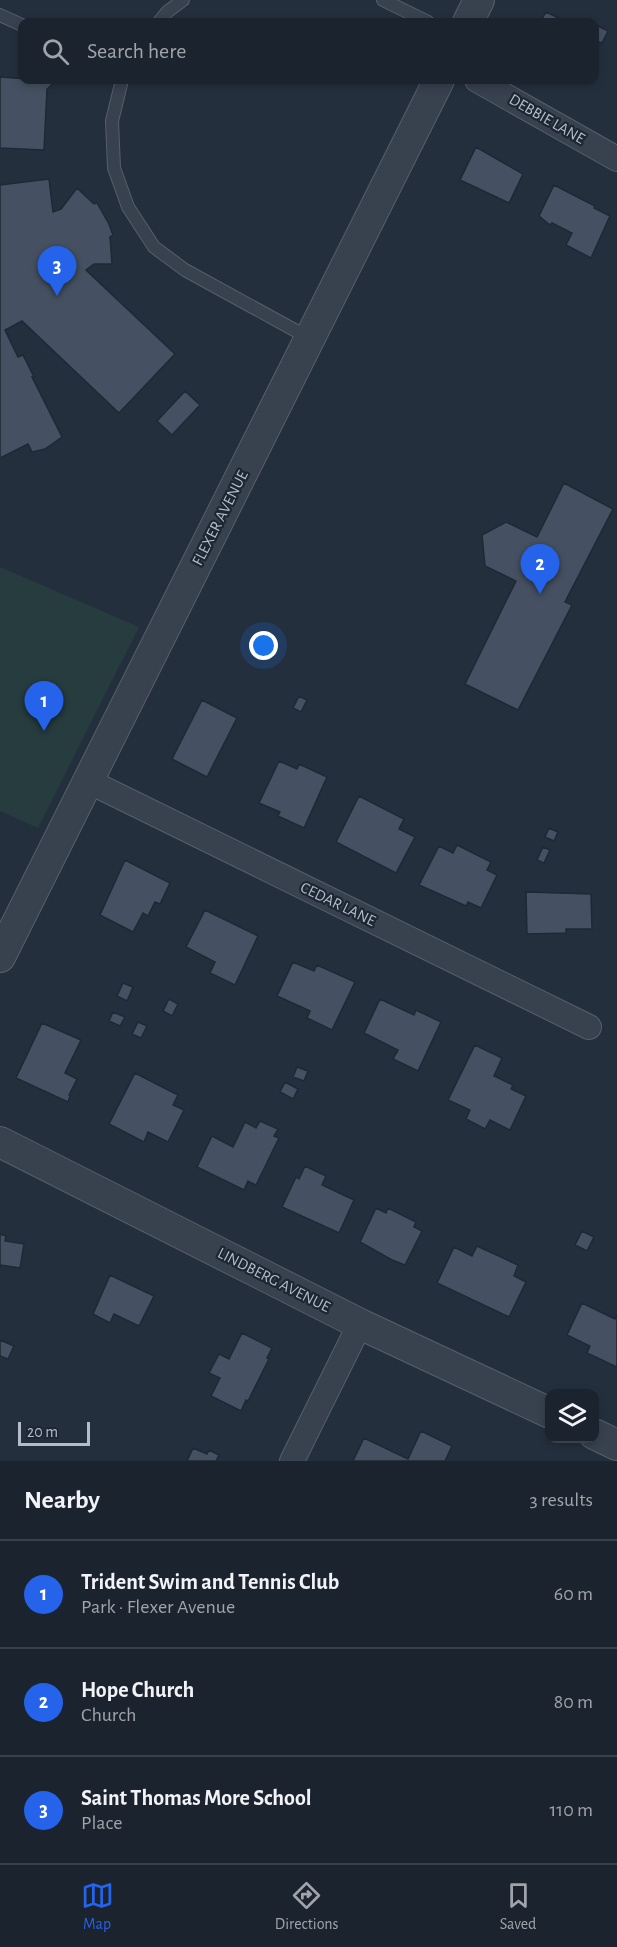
<!DOCTYPE html>
<html lang="en">
<head>
<meta charset="utf-8">
<style>
  :root { --surface:#1b232e; --page:#282f3a; --text:#f1f3f6; --muted:#a0a4aa; --line:#39404a; --accent:#2563eb }
  body { margin:0; font-family:"Alegreya Sans",sans-serif; background:var(--page); color:var(--text) }
  .controls { position:absolute; right:18px; bottom:18px; display:grid; overflow:hidden; border-radius:12px; box-shadow:0 3px 9px #0003 }
  .controls button { width:54px; height:54px; display:grid; place-items:center; padding:0; border:0; border-bottom:2px solid var(--line); background:var(--surface); color:var(--text); font:30px sans-serif }
  .scale { position:absolute; left:18px; bottom:15px; width:72px; box-sizing:border-box; padding-left:6px; border:3px solid #b4bcc9; border-top:0; font-size:16px; line-height:21px; white-space:nowrap; color:#b4bcc9; -webkit-text-stroke:4px #1d2633; paint-order:stroke }
  .you { position:absolute; left:264px; top:646px; width:21px; height:21px; margin:-15px; border:4px solid #fff; border-radius:50%; background:#1a73e8; box-shadow:0 0 0 9px #1a73e833 }
  .badge { display:grid; place-items:center; width:39px; height:39px; border-radius:50%; background:var(--accent); color:#fff; font-size:20px; font-weight:700 }
  .pin { position:absolute; translate:-50% -50px; filter:drop-shadow(0 2px 3px #0008) }
  .pin::after { content:''; position:absolute; top:32px; width:21px; height:18px; background:inherit; clip-path:polygon(0 0,100% 0,50% 100%) }
  .list { margin:0; padding:0; list-style:none }
  h2 { display:flex; justify-content:space-between; align-items:center; height:78px; margin:0; padding:0 24px; font-size:26px }
  h2 small { font-size:20px; font-weight:400; color:var(--muted) }
  .list li { display:grid; grid-template-columns:39px 1fr auto; gap:18px; align-items:center; box-sizing:border-box; height:108px; padding:0 24px; border-top:2px solid var(--line) }
  .list b { display:block; font-size:22px; white-space:nowrap }
  .list p { margin:0; font-size:20px; white-space:nowrap; color:var(--muted) }
  .list em { font-size:20px; font-style:normal; color:var(--muted) }
  .icon { flex:none; width:33px; height:33px; fill:none; stroke:currentColor; stroke-width:2; stroke-linecap:round; stroke-linejoin:round }
  .map { position:relative; flex:none; width:617px; height:1461px; overflow:hidden }
  .search { position:absolute; background:var(--surface); box-shadow:0 3px 9px #0003; left:18px; right:18px; top:18px; height:66px; display:flex; align-items:center; gap:15px; box-sizing:border-box; padding:0 21px; border-radius:12px; color:var(--muted); font-size:22px }
  .sheet { height:402px; background:var(--surface) }
  nav { display:flex; justify-content:space-around; align-items:center; box-sizing:border-box; height:84px; border-top:2px solid var(--line); background:var(--surface); font-size:16px; color:var(--muted) }
  nav a { display:grid; justify-items:center; gap:3px }
  nav .on { color:var(--accent) }
  .map>svg:first-child { display:block }
</style>
</head>
<body>
<div class="map">
<svg width="617" height="1461" viewBox="0 0 617 1461">
  <rect width="100%" height="100%" fill="#242f3e"/>
  <!-- green -->
  <path fill="#263c3f" d="M0,567L139,627L38,828L0,811Z"/>
  <!-- building -->
  <path fill="#455162" stroke="#1f2835" stroke-width="1.5" d="M546,12L567,22H540Z
    M594,24L608,31L602,43L594,40Z
    M0,77L56,81L47,89L44,150L0,148Z
    M476,147L523,174L509,203L460,180Z
    M49,179L53,212L61,209L77,188L94,204L97,203L109,224L113,235L110,237L112,264H94L86,270L175,354L119,413L22,321L5,330L18,357L23,355L34,377H32L62,437L45,449L32,452L28,444L0,458V185Z
    M554,185L595,206L594,208L610,216L591,258L566,245L572,233L552,223L550,225L539,216Z
    M185,391L200,405L172,435L157,421Z
    M564,483L613,509L565,602L572,605L518,710L465,684L516,581L485,566L482,535L506,522L537,537Z
    M299,696L307,700L301,712L293,708Z
    M202,700L237,718L207,777L172,759Z
    M279,761L297,769L299,764L327,777L304,828L278,816L280,812L259,803Z
    M359,796L404,819L399,829L415,837L396,873L336,842Z
    M549,828L558,832L554,841L545,837Z
    M457,845L491,862L487,870L497,875L481,908L468,902L466,906L419,885L439,846L453,853Z
    M543,847L550,850L544,863L537,860Z
    M125,860L170,883L160,904L155,902L148,916L143,913L133,932L100,915Z
    M526,892L591,894L592,929H566V933L527,934Z
    M205,910L258,936L235,985L210,973L215,962L186,947Z
    M293,962L314,971L317,965L355,982L332,1030L307,1018L310,1011L277,996Z
    M123,983L133,987L127,1001L117,996Z
    M169,999L178,1004L172,1016L163,1011Z
    M380,999L414,1015L416,1010L441,1022L418,1071L393,1059L398,1050L364,1033Z
    M113,1012L125,1017L120,1026L109,1021Z
    M138,1022L147,1026L141,1038L132,1034Z
    M42,1023L81,1040L65,1073L77,1079L69,1095L70,1096L68,1102L16,1078Z
    M475,1045L502,1058L494,1076L513,1085L511,1089L526,1096L510,1130L490,1120L485,1129L466,1119L470,1110L448,1100Z
    M297,1067L308,1071L304,1081L293,1077Z
    M135,1073L178,1095L173,1105L184,1110L168,1142L148,1132L144,1142L109,1124Z
    M285,1082L298,1089L293,1099L280,1092Z
    M260,1121L278,1129L274,1136L279,1138L256,1185L248,1181L244,1190L197,1167L212,1136L233,1147L245,1122L256,1128Z
    M305,1166L326,1176L322,1185L354,1200L339,1233L282,1207L296,1177L299,1179Z
    M376,1208L386,1213L388,1208L416,1222L414,1227L422,1231L405,1265L392,1260L360,1242Z
    M582,1231L594,1237L587,1251L575,1245Z
    M0,1234L6,1236L5,1241L24,1244L20,1268L1,1265L0,1268Z
    M477,1246L518,1265L514,1276L526,1282L509,1317L437,1283L454,1247L472,1256Z
    M110,1275L154,1296L139,1326L114,1314L110,1323L93,1314Z
    M582,1303L615,1319L617,1315V1367L587,1353L590,1346L567,1335Z
    M242,1333L272,1348L267,1358L269,1359L248,1401L246,1400L241,1411L211,1396L220,1378L209,1373L219,1354L229,1359Z
    M0,1340L14,1346L8,1359L0,1356Z
    M421,1431L452,1446L445,1461H353L364,1438L408,1459Z
    M193,1448L207,1454L209,1450L219,1455L216,1461H187Z"/>
  <g fill="none" stroke-linecap="round" stroke-linejoin="round">
    <!-- service casing -->
    <g stroke="#565f6c" stroke-width="14">
      <path id="service" d="M383,0L428,22
        M0,15L22,25
        M159,22L167,12L183,0
        M122,80L112,121L114,168L128,207L154,247L185,270L309,338"/>
    </g>
    <!-- minor casing -->
    <g stroke="#565f6c" stroke-width="26">
      <path id="minor" d="M477,80L617,159
        M88,781L589,1027
        M292,1461L360,1324"/>
    </g>
    <!-- tertiary casing -->
    <g stroke="#565f6c" stroke-width="32">
      <path id="tertiary" d="M468,22L479,0
        M0,957L439,80
        M0,1142L360,1324L550,1413
        M594,1434L617,1445"/>
    </g>
    <!-- service -->
    <use href="#service" stroke="#38414e" stroke-width="12"/>
    <!-- minor -->
    <use href="#minor" stroke="#38414e" stroke-width="24"/>
    <!-- tertiary -->
    <use href="#tertiary" stroke="#38414e" stroke-width="30"/>
  </g>
  <g text-anchor="middle" dominant-baseline="central" stroke-width="4.5" stroke-linejoin="round" paint-order="stroke">
    <!-- street labels -->
    <g font-size="16" fill="#b4bcc9" stroke="#1d2633">
      <text transform="translate(547 119) rotate(30)">DEBBIE LANE</text>
      <text transform="translate(220 518) rotate(-63)">FLEXER AVENUE</text>
      <text transform="translate(338 904) rotate(26)">CEDAR LANE</text>
      <text transform="translate(274 1280) rotate(27)">LINDBERG AVENUE</text>
    </g>
  </g>
</svg>
<div class="controls">
<button><svg class="icon" aria-label="layers" viewBox="0 0 24 24"><path d="M12 4l9 5-9 5-9-5zM3 14l9 5 9-5"/></svg></button>
</div>
<div class="scale">20 m</div>
<div class="you"></div>
<div class="pin badge" style="left:44px;top:731px">1</div>
<div class="pin badge" style="left:540px;top:594px">2</div>
<div class="pin badge" style="left:57px;top:296px">3</div>
<div class="search"><svg class="icon" aria-label="search" viewBox="0 0 24 24"><circle cx="10" cy="10" r="6"/><path d="M15 15l6 6"/></svg>Search here</div>
</div>
<section class="sheet">
<h2>Nearby<small>3 results</small></h2>
<ul class="list">
<li><span class="badge">1</span><div><b>Trident Swim and Tennis Club</b><p>Park · Flexer Avenue</p></div><em>60 m</em></li>
<li><span class="badge">2</span><div><b>Hope Church</b><p>Church</p></div><em>80 m</em></li>
<li><span class="badge">3</span><div><b>Saint Thomas More School</b><p>Place</p></div><em>110 m</em></li>
</ul>
</section>
<nav>
<a class="on"><svg class="icon" aria-label="map" viewBox="0 0 24 24"><path d="M3 6l6-2 6 2 6-2v14l-6 2-6-2-6 2zM9 4v14M15 6v14"/></svg>Map</a>
<a><svg class="icon" aria-label="directions" viewBox="0 0 24 24"><path d="M12 3l9 9-9 9-9-9zM9 14v-3h6M13 9l2 2-2 2"/></svg>Directions</a>
<a><svg class="icon" aria-label="saved" viewBox="0 0 24 24"><path d="M7 4h10v16l-5-4-5 4z"/></svg>Saved</a>
</nav>
</body>
</html>
